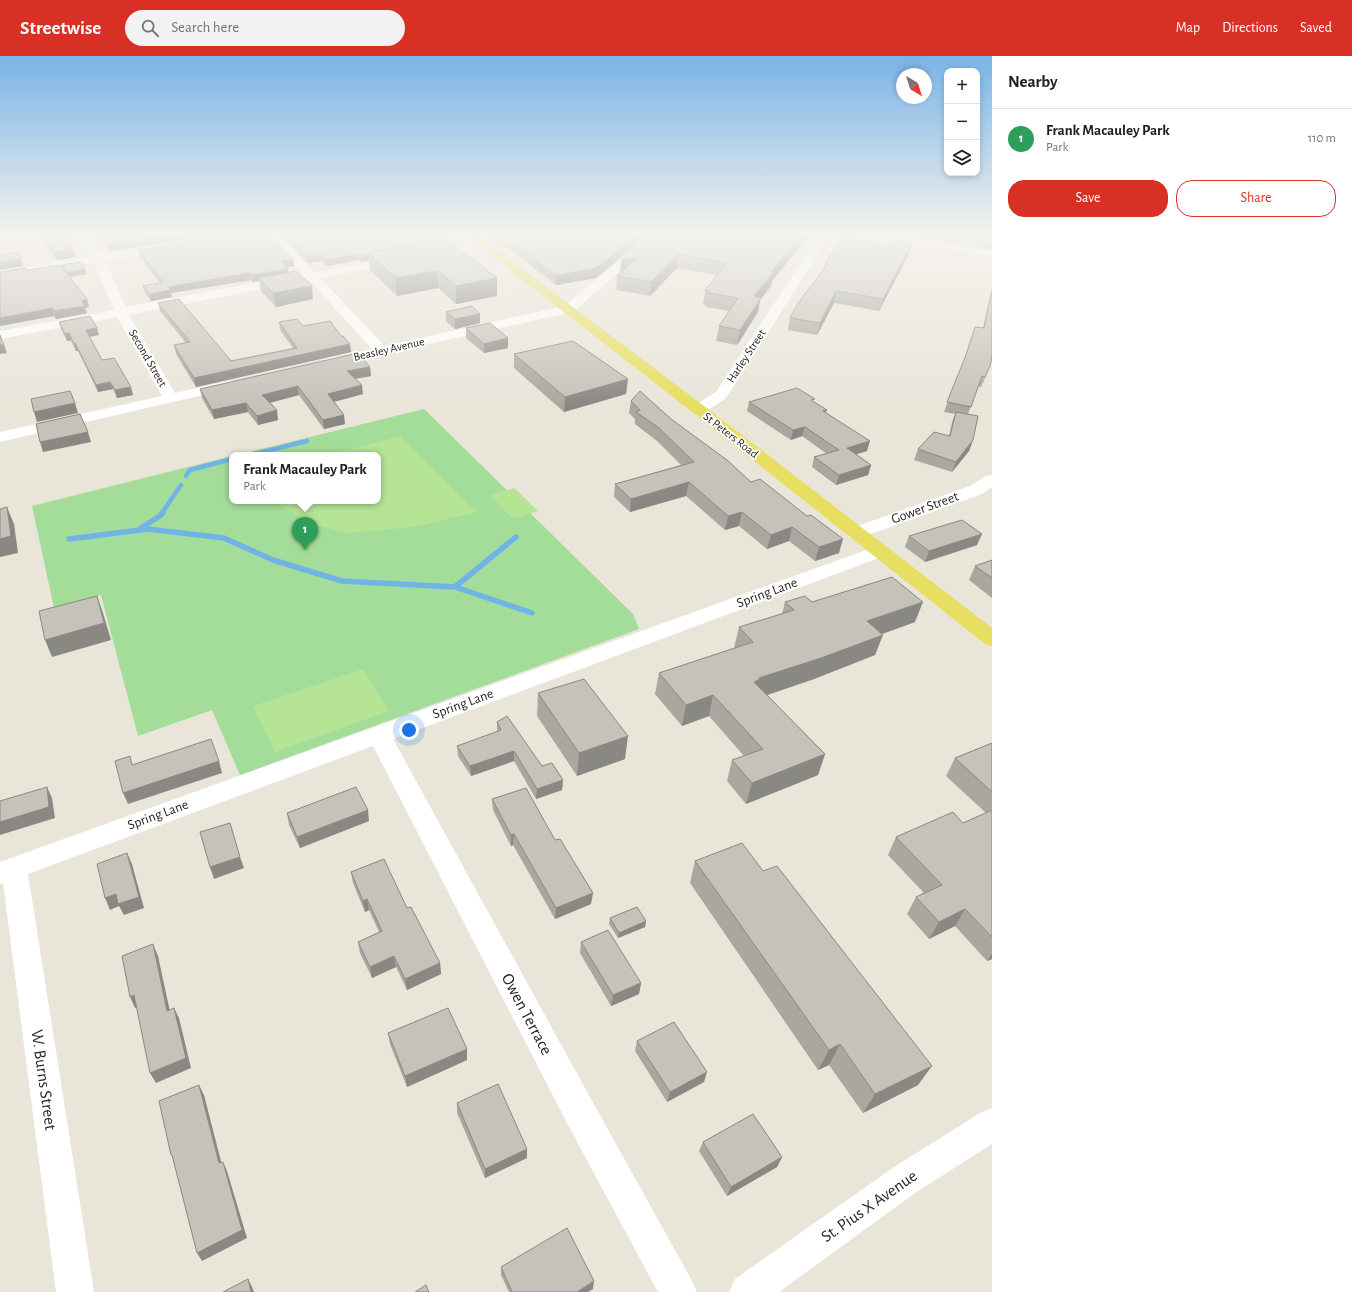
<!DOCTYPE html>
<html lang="en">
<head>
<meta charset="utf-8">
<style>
  :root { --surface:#fff; --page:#f2f2f2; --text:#202124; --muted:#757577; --line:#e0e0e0; --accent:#d93025 }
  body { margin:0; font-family:"Alegreya Sans",sans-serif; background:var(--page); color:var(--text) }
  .controls { position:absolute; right:12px; top:12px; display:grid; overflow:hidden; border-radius:8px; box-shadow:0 2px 6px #0003 }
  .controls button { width:36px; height:36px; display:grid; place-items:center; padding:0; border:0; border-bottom:1px solid var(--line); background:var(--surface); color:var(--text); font:20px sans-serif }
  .compass { position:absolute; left:896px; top:12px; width:36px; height:36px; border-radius:50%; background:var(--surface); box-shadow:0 2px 6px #0003; rotate:142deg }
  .you { position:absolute; left:409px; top:674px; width:14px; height:14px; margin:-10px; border:3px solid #fff; border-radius:50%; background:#1a73e8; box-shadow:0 0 0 6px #1a73e833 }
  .badge { display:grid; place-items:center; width:26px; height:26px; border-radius:50%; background:var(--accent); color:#fff; font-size:13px; font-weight:700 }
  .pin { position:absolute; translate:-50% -33px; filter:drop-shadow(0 1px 2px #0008) }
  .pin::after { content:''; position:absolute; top:21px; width:14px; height:12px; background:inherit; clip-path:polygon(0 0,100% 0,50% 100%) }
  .popup { position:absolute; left:229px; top:396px; width:152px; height:52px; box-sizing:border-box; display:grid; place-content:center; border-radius:8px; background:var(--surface); filter:drop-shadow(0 1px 3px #0005); font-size:13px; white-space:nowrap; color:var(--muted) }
  .popup b { font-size:15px; color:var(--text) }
  .popup::after { content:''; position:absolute; left:50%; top:100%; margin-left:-8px; border:8px solid transparent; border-top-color:var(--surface) }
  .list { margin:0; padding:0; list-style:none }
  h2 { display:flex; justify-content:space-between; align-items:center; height:52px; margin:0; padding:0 16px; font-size:17px }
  h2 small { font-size:13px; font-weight:400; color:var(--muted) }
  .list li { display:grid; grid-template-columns:26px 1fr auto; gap:12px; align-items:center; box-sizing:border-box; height:60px; padding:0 16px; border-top:1px solid var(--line) }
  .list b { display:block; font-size:15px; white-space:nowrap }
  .list p { margin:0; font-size:13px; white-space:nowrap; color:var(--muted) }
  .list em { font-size:13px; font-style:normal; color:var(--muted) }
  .actions { display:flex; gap:8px; padding:12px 16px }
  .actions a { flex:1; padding:9px 0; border:1px solid var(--accent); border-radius:16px; text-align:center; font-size:14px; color:var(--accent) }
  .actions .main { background:var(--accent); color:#fff }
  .icon { flex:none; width:22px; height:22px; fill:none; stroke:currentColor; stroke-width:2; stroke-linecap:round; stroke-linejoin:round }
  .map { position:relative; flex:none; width:992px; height:1236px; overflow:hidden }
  header { display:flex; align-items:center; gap:24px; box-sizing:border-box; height:56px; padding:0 20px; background:var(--accent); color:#fff }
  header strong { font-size:19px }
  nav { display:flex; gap:22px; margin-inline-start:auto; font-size:14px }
  .search { width:280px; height:36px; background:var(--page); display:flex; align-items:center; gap:10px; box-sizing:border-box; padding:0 14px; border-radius:22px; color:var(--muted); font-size:15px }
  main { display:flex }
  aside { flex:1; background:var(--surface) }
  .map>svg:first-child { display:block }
</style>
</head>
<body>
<header>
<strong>Streetwise</strong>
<div class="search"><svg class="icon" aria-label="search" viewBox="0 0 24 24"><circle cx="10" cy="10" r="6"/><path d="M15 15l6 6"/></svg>Search here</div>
<nav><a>Map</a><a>Directions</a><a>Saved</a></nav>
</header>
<main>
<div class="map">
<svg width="992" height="1236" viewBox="0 0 992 1236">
  <rect width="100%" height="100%" fill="#e9e5d9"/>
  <!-- green -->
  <path fill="#a4dd99" d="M867,177H992V195Z
    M424,353L633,558L639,573L240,719L212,654L138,680L101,539L54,552L32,450L232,400V445H378V399H237Z"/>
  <!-- pitch -->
  <path fill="#b5e495" d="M400,380L477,456L414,471L346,477L307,466L273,445H378V399H329Z
    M514,432L538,455L513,463L490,439Z
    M363,613L389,655L275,696L253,650Z"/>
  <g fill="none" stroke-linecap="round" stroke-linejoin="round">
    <!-- stream-far1 -->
    <path stroke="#72b3e6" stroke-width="4.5" d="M250,399L307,385
      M186,420L190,414L232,403
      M162,457L181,429"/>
    <!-- stream -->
    <path stroke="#72b3e6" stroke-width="5.5" d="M141,472L160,460L163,456
      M69,483L148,473L224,482L273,504L342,525L455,531L516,481
      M455,531L532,557"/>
    <!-- minor -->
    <path fill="#fff" fill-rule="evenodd" d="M75,177H85L101,198L167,188L171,189L173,191L171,193L167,194L105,205L126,251L303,218L266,177H277L314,216L483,185L487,186L489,188L487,190L483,191L320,222L385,290L564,250L652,177H664L573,256L331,310L326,309L324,306L326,303L372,293L309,224L129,259L175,337L229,325L234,326L236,329L234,332L229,333L0,386V376L162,340L117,261L0,283V275L114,254L94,207L0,223V215L91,200Z
      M818,177H829L816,202L726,342C716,348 705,359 693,356L690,353L693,350L716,336L804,202Z
      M848,177H875L992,194V200L854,180Z
      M992,419V431L982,438L863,481L856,483L849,481L847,477L849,473L970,430L986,420Z
      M880,489L887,491L889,495L887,499L393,683L591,1043L691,1223L697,1236H658L567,1067L373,690L28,818L94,1236H56L3,827L0,828V806Z
      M992,1052V1088L915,1137L779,1236H729L735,1223L891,1113L980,1057Z"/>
    <!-- major -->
    <path fill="#e7df61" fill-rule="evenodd" d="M462,177H475L712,356L992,572V590L985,588L700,362Z"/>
  </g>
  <!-- wall -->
  <path fill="#a9a79f" d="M37,177H60L73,193L75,201L57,204Z
    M97,177H223L110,195Z
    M279,177H439L448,185L497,240L456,248L438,232L397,240L370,214L369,204L361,206L359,204L327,210L321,205L308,207Z
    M483,177H559L568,182L574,177H641V185L596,222L556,229L508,192H506Z
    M808,177L806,183L772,225L771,230L760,244L758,256L737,289L716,285L719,270L729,255L706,251V249H703L705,234L717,219L677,212L650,240L616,234L617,220L686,179Z
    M912,187L909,198L879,255L834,247L817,279L788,274L790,262L823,214L825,207L891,189Z
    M138,194L293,203L294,210L287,211L289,216L313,243L276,251L261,235L259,225L253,226L251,224L171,237L172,241L151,245L145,237L143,230L160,227L140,201Z
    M62,209L87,218L70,221L89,251L85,252L87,257L56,263L27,214L64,213Z
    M992,232V301L986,320L981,331L978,330L968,358L973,384L969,395L952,416L914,404L918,393L949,380L952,366L955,358L944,356L964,303L975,271L983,272L989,243Z
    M158,247L231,305L293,292L280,274L279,266L303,270L341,280L350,288L351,296L196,331L176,298L174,289L186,287L160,255Z
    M446,256L480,267L455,273L446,265Z
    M59,266L99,279L89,281L102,304L133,339L117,342L113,333L98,336L78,295H76L71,285H67L61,273Z
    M466,272L508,282V292L484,297L466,282Z
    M514,298L628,323L626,338L564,356L514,312Z
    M370,311L371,320L355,323L363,338L334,346L345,368L324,373L299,339L270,347L278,364L258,369L248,356L214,363L202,342L200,333Z
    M631,345L671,363L751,426L839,497L815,505L789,485L767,493L739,470L725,474L686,440L630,456L614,441L615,428L681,409L657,385L635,368V363L629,357Z
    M749,346H814L827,354L826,357L867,395L856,398L871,409L868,419L836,429L812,411L814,401L827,398L802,380L791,384L747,355Z
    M909,480L977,489L925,506L905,491Z
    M992,504V542L969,524L975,510Z
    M785,546H812L915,566L882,578L875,599L814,623L767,639L825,698L818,719L746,748L727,725L732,704L744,700L709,660L682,670L655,638L659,617L734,592L739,571L782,558Z
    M538,637L625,703L577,720L537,660Z
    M497,666L542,710L563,724L562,734L536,743L514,705L471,720L458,700L457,690L497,676Z
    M992,687V903L987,905L955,870L929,883L907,858L916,841L924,837L888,799L896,781L963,767L986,757L946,720L955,702Z
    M492,743L591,848L555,863L513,789L511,790L493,754Z
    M287,757L369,765L300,792L289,769Z
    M695,805L763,815L918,1029L863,1057L829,1009L818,1014L690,827Z
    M351,816L407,852L440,907L441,918L407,934L396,911L372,922L360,897L358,886L379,876L369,854L365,856L353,827Z
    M610,862L646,865L645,871L618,882L609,868Z
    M581,886L641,927L639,938L611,950L580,897Z
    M388,977L467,1004L407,1031L390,988Z
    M637,985L704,1026L667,1046L635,995Z
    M457,1047L527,1102L485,1122L457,1057Z
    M703,1086L782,1101L777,1111L727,1140L699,1095Z
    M501,1211L593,1233L588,1236H509L501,1219Z"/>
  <!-- shaded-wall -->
  <path fill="#898882" d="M183,177H223L110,195L108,189Z
    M640,177H641V185L596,222L556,229V220Z
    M803,177H808L806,183L772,225L771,230L760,244L758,256L737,289L740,274L754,240L771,216Z
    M506,183H508V192H506Z
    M912,187L909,198L879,255L883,243Z
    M73,193L75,201L57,204L54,196Z
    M359,198V204L327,210L326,204Z
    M368,198L369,204L361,206V199Z
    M678,198L677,212L650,240L651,226Z
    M321,199V205L308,207L307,201Z
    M638,201L620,217L621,204Z
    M21,202L23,210L0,214V206Z
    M293,203L294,210L282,212L281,205Z
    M85,213L87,218L69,221L68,217Z
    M288,213L289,219L259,222V225L253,226L252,219Z
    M438,215V232L397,240L396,222Z
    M250,217L251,224L171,237L172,241L151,245L150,238L168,231Z
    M497,222V240L456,248V230Z
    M312,230L313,243L276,251L273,237Z
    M836,235L834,247L817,279L820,267Z
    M87,243L89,251L85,252L87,257L56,263L54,255L82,245Z
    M52,252L55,260L0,270V262Z
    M480,258V267L455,273V263Z
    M97,272L99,279L88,281L86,274Z
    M69,277L71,285H67L65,278Z
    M508,282V292L484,297V288Z
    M75,287L78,295H76L74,288Z
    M350,288L351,296L196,331L194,322Z
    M0,289H4L7,297L0,298Z
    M370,311L371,320L348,324L347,315Z
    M628,323L626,338L564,356L565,341Z
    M110,326L113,333L98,336L96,329Z
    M362,329L363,338L329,347L328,338Z
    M298,330L299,339L264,348L262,339Z
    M131,331L133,339L117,342L115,334Z
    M75,347L78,357L37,366L34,356Z
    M246,347L248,356L214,363L212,354Z
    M277,354L278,364L258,369L257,360Z
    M344,359L345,368L324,373L323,364Z
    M805,371L802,380L791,384L793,374Z
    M88,376L91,386L43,396L40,386Z
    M973,384L969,395L952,416L956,406Z
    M870,385L867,395L844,402L847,392Z
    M871,409L868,419L836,429L839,419Z
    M689,426L686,440L630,456L631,443Z
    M7,451L14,468L18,497L0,501V483Z
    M742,456L739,470L725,474L728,460Z
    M792,471L789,485L767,493L771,479Z
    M982,478L977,489L925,506L929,495Z
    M843,483L839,497L815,505L819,491Z
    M97,540L103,557L111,584L52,601L45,584Z
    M923,546L915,566L860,586L867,565Z
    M883,579L875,599L814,623L755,643L754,626L759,622Z
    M713,639L709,660L682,670L686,649Z
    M628,680L625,703L577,720L579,697Z
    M514,695V705L471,720L470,710Z
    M825,698L818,719L746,748L752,727Z
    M219,705L222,717L128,748L123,737Z
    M563,724L562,734L536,743L537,733Z
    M47,731L52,742L55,762L0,779V766Z
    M368,754L369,765L300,792L297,781Z
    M514,778L513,789L511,790V779Z
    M127,797L132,808L144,852L124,859L119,850L110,854L105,842Z
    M240,801L244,812L214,823L210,811Z
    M593,837L591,848L555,863L556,852Z
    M367,843L369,854L365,856L363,845Z
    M965,853L955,870L929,883L939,866Z
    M646,865L645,871L618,882L619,877Z
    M153,888L158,900L172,965L167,955Z
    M992,898V903L987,905Z
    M394,900L396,911L372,922L370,911Z
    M440,907L441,918L407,934L405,923Z
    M641,927L639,938L611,950L613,939Z
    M134,939L140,950L135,952L130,941Z
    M174,952L179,962L191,1012L156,1027L150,1017Z
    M840,988L829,1009L818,1014L829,994Z
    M467,993V1004L407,1031L405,1020Z
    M932,1010L918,1029L863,1057L875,1038Z
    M707,1016L704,1026L667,1046L670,1036Z
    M199,1029L204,1039L224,1117L219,1107Z
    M527,1093V1102L485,1122V1113Z
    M782,1101L777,1111L727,1140L731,1131Z
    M223,1106L227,1115L247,1182L202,1205L197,1197Z
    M248,1223L252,1231L254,1236H251Z
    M594,1225L593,1233L588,1236H577Z"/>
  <!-- building -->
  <path fill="#c4c2b9" stroke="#898882" d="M40,177H60L73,193L54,196Z
    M100,177H183L108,189Z
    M240,177H268L293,203L281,205L288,213L252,219L250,217L168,231L171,234L150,238L143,230L163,226L138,194Z
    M284,177H439L448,183L368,197L369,198L361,199L359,198L326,204L321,199L307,201Z
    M496,177H559L568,182L574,177H640L596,212L556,220L508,183H506Z
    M653,177H672L686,179L689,177H803L771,216H774L754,240L761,242L740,274L719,270L738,242L708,237L710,235L705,234L727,207L678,198L651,226L617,220L638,201L621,204Z
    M843,182L891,189L893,184L912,187L883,243L836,235L820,267L790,262L798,247L828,208L825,207Z
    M446,183L497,222L456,230L438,215L396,222L368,197Z
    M18,196L21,202L0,206V199Z
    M80,206L85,213L68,217L62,209Z
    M60,209L87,243L82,245L85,250L54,255L52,252L0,262V216L26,212L27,214Z
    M296,215L312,230L273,237L259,222Z
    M992,234V301L990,310L985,321L982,320L971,351L947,346L966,299L975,271L984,272Z
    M179,243L231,305L297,292L279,266L297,263L303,270L330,265L341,280H343L350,288L194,322L174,289L190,286L158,247Z
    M472,250L480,258L455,263L446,256Z
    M90,260L97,272L86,274L102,304L114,302L131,331L115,334L110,326L96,329L75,287L74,288L69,277L65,278L59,266Z
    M490,267L508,282L484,288L466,272Z
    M0,279L4,289H0Z
    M573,285L628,323L565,341L514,298Z
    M358,297L370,311L347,315L362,329L328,338L344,359L323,364L298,330L262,339L277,354L257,360L246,347L212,354L200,333Z
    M797,332L815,343L811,344L827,354L823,355L870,385L847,392L871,409L839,419L814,401L839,394L805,371L793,374L749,346Z
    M70,335L75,347L34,356L31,343Z
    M640,335L671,363L727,404L751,426L760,423L807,460L811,459L843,483L819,491L792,471L771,479L742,456L728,460L689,426L631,443L615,428L694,406L659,372L636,356L640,354L631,345Z
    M956,356L978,360L973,384L956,406L918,393L934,376L950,380Z
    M80,358L88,376L40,386L36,368Z
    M7,451L11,480L0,483V453Z
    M962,464L982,478L929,495L909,480Z
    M992,504V522L975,510Z
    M892,521L923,546L867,565L883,579L821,602L759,622L760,623L754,626L825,698L752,727L732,704L763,693L713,639L686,649L659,617L753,586L739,571L794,554L785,546L805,540L812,546Z
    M97,540L104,567L45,584L39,555Z
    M584,623L628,680L579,697L538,637Z
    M507,660L542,710L552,707L563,724L537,733L514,695L470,710L457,690L501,674L497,666Z
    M211,683L219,705L123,737L115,705L130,700L132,709Z
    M992,687V736L955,702Z
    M47,731L49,751L0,766V745Z
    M356,731L368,754L297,781L287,757Z
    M526,732L555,784L560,783L593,837L556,852L514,778L511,779L492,743Z
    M992,754V881L965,853L939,866L916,841L942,829L896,781L953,756L963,767Z
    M230,767L240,801L210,811L200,776Z
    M742,787L763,815L777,810L932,1010L875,1038L840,988L829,994L695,805Z
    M127,797L139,841L118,848L116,838L105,842L97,808Z
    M384,803L407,852L411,851L440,907L405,923L394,900L370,911L358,886L382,875L367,843L363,845L351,816Z
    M637,851L646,865L619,877L610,862Z
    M608,874L641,927L613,939L581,886Z
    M153,888L167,955L174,952L186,1002L150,1017L134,939L130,941L122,900Z
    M448,952L467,993L405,1020L388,977Z
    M674,966L707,1016L670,1036L637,985Z
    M498,1028L527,1093L485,1113L457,1047Z
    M199,1029L219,1107L223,1106L242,1174L197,1197L172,1099H171L159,1045Z
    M753,1058L782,1101L731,1131L703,1086Z
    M567,1172L594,1225L577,1236H512L501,1211Z
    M248,1223L251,1236H223Z
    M426,1229L429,1236H415Z"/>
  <!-- sky -->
  <linearGradient id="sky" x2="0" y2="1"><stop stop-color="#79b4e7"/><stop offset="0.51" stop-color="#f5f3ee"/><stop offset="1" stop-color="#f5f3ee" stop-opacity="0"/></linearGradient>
  <rect width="992" height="350" fill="url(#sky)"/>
  <g text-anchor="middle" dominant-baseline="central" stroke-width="3.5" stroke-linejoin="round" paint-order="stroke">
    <!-- far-street labels -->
    <g font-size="12" fill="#272727" stroke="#fff">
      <text transform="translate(389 293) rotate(-13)">Beasley Avenue</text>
      <text transform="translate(746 300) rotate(-57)">Harley Street</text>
      <text transform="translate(148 302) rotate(60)">Second Street</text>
      <text transform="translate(731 379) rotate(38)">St Peters Road</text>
    </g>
    <!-- street labels -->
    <g font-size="14" fill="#272727" stroke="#fff">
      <text transform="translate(925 452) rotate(-20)">Gower Street</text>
      <text transform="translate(767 537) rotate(-20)">Spring Lane</text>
      <text transform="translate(463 648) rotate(-20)">Spring Lane</text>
      <text transform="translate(158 759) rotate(-20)">Spring Lane</text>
    </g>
    <!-- near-street labels -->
    <g font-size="17" fill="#272727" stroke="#fff">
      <text transform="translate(527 958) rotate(62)">Owen Terrace</text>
      <text transform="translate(44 1024) rotate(82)">W. Burns Street</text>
      <text transform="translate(869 1150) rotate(-35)">St. Pius X Avenue</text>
    </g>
  </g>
</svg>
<div class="controls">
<button>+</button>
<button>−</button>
<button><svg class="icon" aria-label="layers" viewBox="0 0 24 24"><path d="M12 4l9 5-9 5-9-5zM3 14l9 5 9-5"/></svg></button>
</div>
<svg class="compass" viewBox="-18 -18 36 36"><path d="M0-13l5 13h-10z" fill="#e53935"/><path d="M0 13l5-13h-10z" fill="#757577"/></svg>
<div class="you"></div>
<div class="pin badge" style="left:305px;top:494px;background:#2e9e5b">1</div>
<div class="popup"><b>Frank Macauley Park</b>Park</div>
</div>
<aside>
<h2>Nearby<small></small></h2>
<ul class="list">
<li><span class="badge" style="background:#2e9e5b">1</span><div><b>Frank Macauley Park</b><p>Park</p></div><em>110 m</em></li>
</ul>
<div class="actions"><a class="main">Save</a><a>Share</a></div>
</aside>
</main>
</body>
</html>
